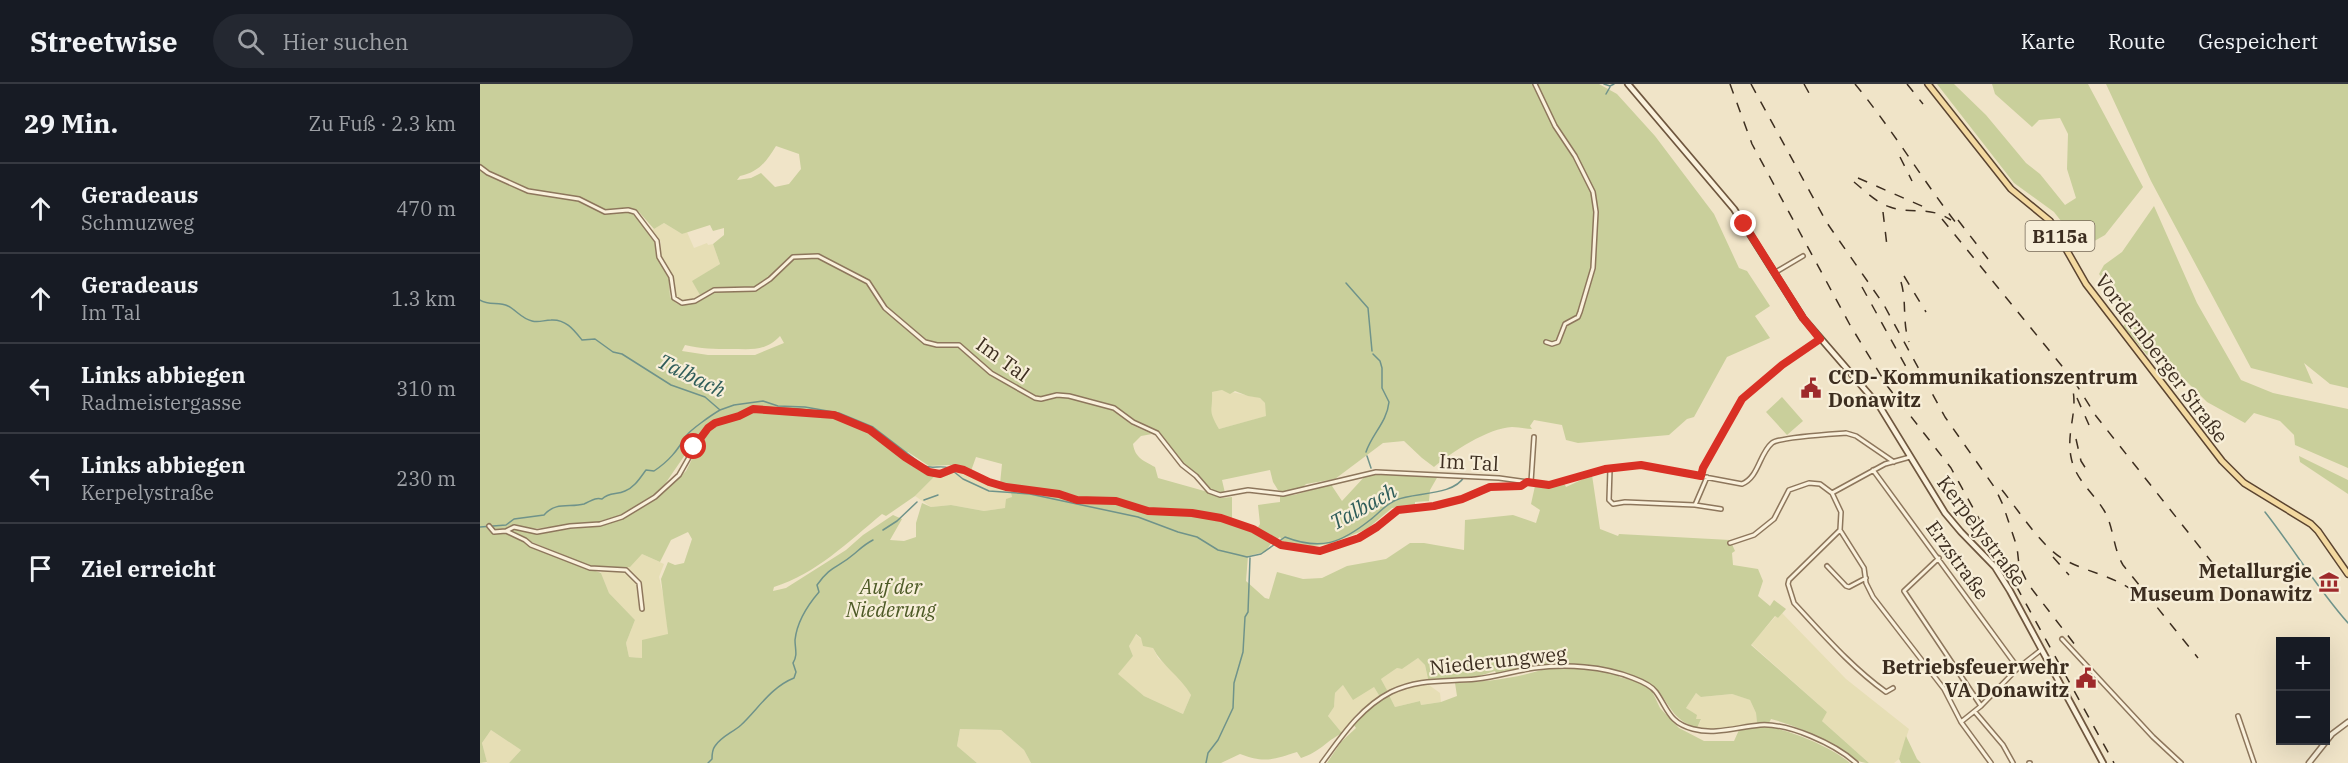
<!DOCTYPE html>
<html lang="de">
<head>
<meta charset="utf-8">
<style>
  :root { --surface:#171b24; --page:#242831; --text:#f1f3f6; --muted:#9ea1a6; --line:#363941 }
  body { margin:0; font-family:"IBM Plex Serif",serif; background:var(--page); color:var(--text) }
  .controls { position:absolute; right:18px; bottom:18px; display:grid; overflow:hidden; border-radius:0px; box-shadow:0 6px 24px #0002 }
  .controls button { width:54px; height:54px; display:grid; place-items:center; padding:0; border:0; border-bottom:2px solid var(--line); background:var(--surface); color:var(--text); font:30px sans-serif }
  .stop { position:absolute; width:18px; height:18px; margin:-14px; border:4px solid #d93025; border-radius:50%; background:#fff }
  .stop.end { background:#d93025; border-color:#fff; box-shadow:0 2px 6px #0008 }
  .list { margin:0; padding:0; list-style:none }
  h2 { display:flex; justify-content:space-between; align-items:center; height:78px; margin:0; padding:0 24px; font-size:26px }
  h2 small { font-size:20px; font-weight:400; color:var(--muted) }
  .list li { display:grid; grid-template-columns:39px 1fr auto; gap:18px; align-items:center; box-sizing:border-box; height:90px; padding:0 24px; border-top:2px solid var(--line) }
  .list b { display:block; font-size:22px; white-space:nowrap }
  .list p { margin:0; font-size:20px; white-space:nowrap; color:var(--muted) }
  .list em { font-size:20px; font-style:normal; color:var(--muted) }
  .icon { flex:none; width:33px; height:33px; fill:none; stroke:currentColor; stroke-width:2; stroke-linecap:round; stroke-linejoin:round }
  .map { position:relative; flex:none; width:1868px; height:679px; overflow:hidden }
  header { display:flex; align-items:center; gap:36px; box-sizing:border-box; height:84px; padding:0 30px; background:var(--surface); border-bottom:2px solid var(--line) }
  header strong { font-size:28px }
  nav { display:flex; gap:33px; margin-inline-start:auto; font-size:21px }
  .search { width:420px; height:54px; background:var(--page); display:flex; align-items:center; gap:15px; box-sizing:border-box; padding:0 21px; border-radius:33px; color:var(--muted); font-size:22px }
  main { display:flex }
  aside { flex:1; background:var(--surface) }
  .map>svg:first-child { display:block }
</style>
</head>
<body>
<header>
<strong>Streetwise</strong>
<div class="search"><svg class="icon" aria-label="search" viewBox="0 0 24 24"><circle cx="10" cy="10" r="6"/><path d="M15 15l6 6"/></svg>Hier suchen</div>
<nav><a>Karte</a><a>Route</a><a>Gespeichert</a></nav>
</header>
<main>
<aside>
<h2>29 Min.<small>Zu Fuß · 2.3 km</small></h2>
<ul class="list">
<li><svg class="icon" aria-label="ahead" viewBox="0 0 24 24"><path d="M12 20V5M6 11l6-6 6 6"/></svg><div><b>Geradeaus</b><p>Schmuzweg</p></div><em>470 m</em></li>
<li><svg class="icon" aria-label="ahead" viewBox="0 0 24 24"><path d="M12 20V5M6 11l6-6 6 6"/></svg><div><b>Geradeaus</b><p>Im Tal</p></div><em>1.3 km</em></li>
<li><svg class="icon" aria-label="left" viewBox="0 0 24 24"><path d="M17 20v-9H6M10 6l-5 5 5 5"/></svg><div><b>Links abbiegen</b><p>Radmeistergasse</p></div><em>310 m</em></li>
<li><svg class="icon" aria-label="left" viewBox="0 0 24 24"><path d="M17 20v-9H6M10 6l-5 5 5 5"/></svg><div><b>Links abbiegen</b><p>Kerpelystraße</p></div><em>230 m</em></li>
<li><svg class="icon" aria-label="arrive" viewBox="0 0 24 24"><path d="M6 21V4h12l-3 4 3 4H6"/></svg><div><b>Ziel erreicht</b></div></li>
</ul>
</aside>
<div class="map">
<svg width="1868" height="679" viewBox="0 0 1868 679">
  <rect width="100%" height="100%" fill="#f0e4c8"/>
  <!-- farmland -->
  <path fill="#e6deb5" d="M184,139L202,150L207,148L214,164L227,159L228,161L233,160L240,180L213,197L220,211L213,216L201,217L195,211L194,195L179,170L181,158L172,146Z
    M742,306L780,314L785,319L787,332L739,345L731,331L729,322L732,315L731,308Z
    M477,386L490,390L508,399L530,405L532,413L526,424L504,427L471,421L451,423L435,412L455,392L463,393Z
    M162,470L184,480L179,493L185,519L188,551L162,574L149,573L146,559L155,536L129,509L121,489L122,485Z
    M1302,529L1366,595L1429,645L1419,675L1414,679H1389L1341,636L1347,628L1271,560L1296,532L1298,534Z
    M655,550L673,564L678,574L702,596L711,611L703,630L664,612L637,590L653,572L649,562Z
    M938,574L945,581L949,601L960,609L961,618L941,621L940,617L915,623L901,595L917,584L922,585Z
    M863,601L894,603L900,613L879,627L862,649L848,632L854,623L855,609Z
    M1216,609L1222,613L1252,610L1270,616L1276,629L1277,639L1232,646L1217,644L1221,636L1216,635L1206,624Z
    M480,645L521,646L544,666L551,679H497L477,662Z
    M11,646L41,666L29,679H7L2,659Z"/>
  <!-- green -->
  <path fill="#c9cf9b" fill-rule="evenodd" d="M0,0H1119L1137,10L1175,52L1234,130L1259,184L1267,187L1290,222L1275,232L1290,254L1247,273L1214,333L1207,335L1189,351L1098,359L1086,356L1082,341L1054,336L1050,342L1052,345C1045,345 1038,343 1032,343C1008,344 972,368 954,383L942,374L924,357L903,359L855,395L826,400L820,406L804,408L798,406L793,398L790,386L742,396L745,409L731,407L720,393L699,376L676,346L656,339L630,321L608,314L609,319L632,325L652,341L672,350L661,352L653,360C655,374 664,377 675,383L678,394L728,408L741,414L752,413V434L709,426L665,424L632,415H602L571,407L520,400L522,380L496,373L491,387L469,381L449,382L428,368L422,372L440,385L455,392L435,412L406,432L402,430C368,458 336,490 294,503L293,507L306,504L366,466L383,451L413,431L422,435L410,456L424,457L436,453V439L442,419L451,423L471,421L504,427L525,424L526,415L532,413L530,405C550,407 569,410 588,415C603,418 619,416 634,418C646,420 657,426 669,428C713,433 754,432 792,458L785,468L768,472L766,497L785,514L789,515L797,488L823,495L842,494L867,482L906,475L930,459H944L984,466L985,436L1033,431L1056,439L1060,426L1051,420L1055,402L1070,403L1084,399L1086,403L1112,391L1120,445L1138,452L1139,450L1250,456L1255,467L1252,469L1253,481L1278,485L1283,497L1278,512L1290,522L1294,516L1306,525L1298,534L1295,532L1271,561L1347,628L1342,637L1389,679C1374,679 1370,669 1356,662C1335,651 1314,641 1291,635L1289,639H1277L1276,629L1270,616L1252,610L1221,613L1216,609L1206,624L1217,631L1216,635H1221L1217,644C1194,636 1192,625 1179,608C1170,597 1154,592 1140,588L1139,593L1159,598L1172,607L1180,624L1199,644L1224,657H1254L1259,646C1268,645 1279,641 1288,643C1311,646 1353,664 1370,679H847L861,658L876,644L874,641L892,622L909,611L915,623L940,617L941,621L961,618L977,612L975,599C1010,598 1047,593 1078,580L1017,591L1015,587L996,593L948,595L945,581L938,574L922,585L917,584L901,595L908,608L900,613L894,603L873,616L863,601L855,609L854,623L848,632L862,649C845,658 840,668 821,674L817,668C792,676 784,679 760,670L741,679H551L544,666L521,646L480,645L477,662L497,679H29L41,666L11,646L2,659L7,678L0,679ZM296,62L319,70L321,85L309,100L295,103L281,89L271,94L257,96L260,92C279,88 286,78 296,62ZM159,128L174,145L184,139L202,150L230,141L233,147L244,144V151L233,160L240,180L212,197L220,211C245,198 252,209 273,204C281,201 288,195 294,190L295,193C269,216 265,201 237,207C221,211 205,233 190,213L189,195L176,171L174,154L156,133ZM300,252L304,259L275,271H228L202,267L205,261C221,265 234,265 251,265C270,265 285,268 300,252ZM742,306L750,310L755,307L768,312L780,314L785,319L786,332L739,345C727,324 733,329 732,308ZM209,365L216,367L206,387L185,407L167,421L144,434L111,443L49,449L50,445L113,439L142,431L166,418L185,400ZM208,448L212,455L204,479L195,481L188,478L181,495L188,550L162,556V574L149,573L146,559L155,536L129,509L121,489L57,466L45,459L47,456L112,483H150L162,470L180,478L191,456ZM656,550L661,554L663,562L673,564C682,582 700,592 711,611L703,630L664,612L638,590L653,572L649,562Z
    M1457,0H1474L1506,31L1546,79L1560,90L1585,121L1596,114L1587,85L1588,50L1580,34L1559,36L1552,43L1515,10L1512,0H1608L1663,103L1625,151L1602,164L1574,128L1534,99Z
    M1626,0H1868V304L1850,300L1824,279L1833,300L1771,284L1671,97Z
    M1674,122L1717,219L1761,296L1793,309L1868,325V384L1815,361L1814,351L1800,337L1774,329L1765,339L1727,318L1701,292L1696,295L1675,267L1667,271L1643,242L1652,234L1619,190L1624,181L1642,168Z
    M1302,313L1323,337L1307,351L1286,328Z
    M1819,372L1868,396V410L1820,378Z
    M895,390L958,392L950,406L949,417L935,418V421L912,424L887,445L850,460L825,463L802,457L800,453L796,456L777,445L780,440L778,421L800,418V412L814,411L853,400L852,402L862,417L886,391Z
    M1426,652L1437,675L1441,679H1421L1419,675Z"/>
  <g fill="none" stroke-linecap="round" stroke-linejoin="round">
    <!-- stream -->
    <path stroke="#6f938a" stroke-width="1.5" d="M1124,0L1130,2L1134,0
      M1126,10L1130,3
      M866,199L888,224L892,267
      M0,216C9,222 19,217 28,222C36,226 42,235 52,237C59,239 64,236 71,236C86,235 94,246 102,256L115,255L133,268L142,270L191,301L225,313L240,326L254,321L283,317L298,322L325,323L359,329L393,343L444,382C453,385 461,381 469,384
      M886,368C892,350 907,338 909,318L902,304V284L900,277L893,270
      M887,372L891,384
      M473,387L483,395L509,407L550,410L658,433L698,448L717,453L738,466L759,471L767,473L781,470L805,453C841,467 861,459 890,436C898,430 906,420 916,416C934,408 973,412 984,393
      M444,416L458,411
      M1785,428C1814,465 1837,504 1868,539
      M0,443L26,441L34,435L64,431C76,417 90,424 104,420C111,417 115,413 122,415C129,408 137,411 145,407C154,404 160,394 166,386L174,387C189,377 197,367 206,352C210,346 233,330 240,326
      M403,446L417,437L437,418
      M228,679L232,675C232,670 232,666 235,662C242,652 252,649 261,641C278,625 291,603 314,594L316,588L313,579C318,571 315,565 315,556C317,537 327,522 339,508L337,501C351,481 358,484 374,470C381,464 385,460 393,456
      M726,679L728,669L738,656L753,624L754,599L763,568L765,533L768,528L770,474"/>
    <!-- minor casing -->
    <g stroke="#8d765c" stroke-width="6">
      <path id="minor" d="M1055,0L1075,42L1095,72L1113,108L1116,128L1113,184L1100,228L1098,233L1085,240L1078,258L1072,260L1066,258
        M0,83L8,89L48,107L99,115L125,128L148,126L155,128L177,157L179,173L191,193L194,214L202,219L215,217L234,206L275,205L290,195L313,173L338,172L388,198L405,224L445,258L457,261H479L511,289L555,314L561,315L577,311L589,312L634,324L653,338L677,349L702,381L716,392L729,407L740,411L768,406L803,410L896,388L1019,394L1069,401L1125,385L1161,381L1262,400C1279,393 1279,370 1292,359C1299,353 1353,350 1366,349L1376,352L1414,378
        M1294,189L1323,172
        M1130,385L1129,416L1133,420L1145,418L1215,421L1227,393
        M1393,386L1538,584
        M1221,392L1223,384L1262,315L1302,281L1340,255
        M1051,398L1054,353
        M1352,409L1405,380L1430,373
        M1215,421L1241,425
        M9,442L14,448L26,447
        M1360,446L1309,496L1308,500L1314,519C1343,550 1371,583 1406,608L1413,604
        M1250,459L1274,451L1294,435L1309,406L1329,399L1340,400L1352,409L1361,428L1360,446L1384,484L1386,499L1393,513L1464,605L1481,638L1511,679
        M1459,474L1424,507L1501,622
        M1347,482L1366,502L1369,503L1386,494
        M162,525L159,499L146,486L110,484L51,461L45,456L26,447L34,443L57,448L90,442L120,440L142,433L175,413L199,391L220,354L228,344L235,339L259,332L273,325L317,327L354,331L390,346L425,373L449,388L461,390L475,384L484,386L509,398L526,403L579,410L597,416L636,417L668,427L712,429L741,434L773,445L801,461L840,467L879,454L897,443L918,426L954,422L982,415L1010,403L1041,402L1047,398
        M1582,555L1673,653L1701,679
        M1495,628L1523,661L1533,679
        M1758,632L1774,679
        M1481,638L1501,622L1538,584L1561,566
        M842,679C862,652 880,624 911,608C940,594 966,598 996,595C1016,593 1034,587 1054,584C1086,580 1123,582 1153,594C1161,597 1171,601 1176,608C1188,625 1189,639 1213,645C1235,651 1258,643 1280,641C1309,639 1355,660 1376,679
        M1549,679H1550"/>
    </g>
    <!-- tertiary casing -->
    <g stroke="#8d765c" stroke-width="7">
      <path id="tertiary" d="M1829,679L1852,650L1868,638"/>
    </g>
    <!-- secondary casing -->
    <g stroke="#6f573f" stroke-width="8">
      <path id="secondary" d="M1148,0L1254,125L1323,234L1400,323L1465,429L1481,448L1515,483L1530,507L1623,679"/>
    </g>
    <!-- primary casing -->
    <g stroke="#5b4430" stroke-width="8">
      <path id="primary" d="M1448,0L1531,105L1570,137L1606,200L1742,377L1764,399L1831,440L1838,447L1868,490"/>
    </g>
    <!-- minor -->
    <use href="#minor" stroke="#faf1dc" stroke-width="3"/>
    <!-- tertiary -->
    <use href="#tertiary" stroke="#faf1dc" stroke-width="4"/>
    <!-- secondary -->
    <use href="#secondary" stroke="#faf1dc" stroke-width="4.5"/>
    <!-- primary -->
    <use href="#primary" stroke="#f3d9a0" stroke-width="5"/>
    <!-- rail -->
    <path stroke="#3d2e20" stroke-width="1.5" stroke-dasharray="10 10" stroke-linecap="butt" d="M1250,0L1272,60L1370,241L1408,303L1471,384L1634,679
      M1271,0L1347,139L1404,221L1465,333L1515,404L1523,421L1537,463L1539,481L1548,500L1596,562
      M1324,0L1329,9
      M1375,0C1413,46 1443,97 1480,144
      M1427,0L1443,20
      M1420,73L1432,97
      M1378,94L1444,123
      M1374,98C1385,107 1397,119 1410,123C1433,131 1448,121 1471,136
      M1403,128L1407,162
      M1462,135L1586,287C1604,320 1585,342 1591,373C1595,396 1614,409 1625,428C1634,445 1633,464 1643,481L1718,574
      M1478,136L1508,175
      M1424,192L1446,228
      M1421,198C1427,218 1422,238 1429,258
      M1382,203L1440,308
      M1594,297L1616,332L1734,481
      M1597,314L1609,341
      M1596,355L1601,377L1608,388
      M1522,406C1539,427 1561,462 1583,475C1612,491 1634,490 1661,513
      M1573,473L1589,491"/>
  </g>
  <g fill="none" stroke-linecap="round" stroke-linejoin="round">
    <!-- route -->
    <path stroke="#d93025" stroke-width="8" d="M214,363L228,344L235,339L259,332L273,325L354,331L390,346L425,373L449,388L460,390L475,384L484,386L509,398L526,403L579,410L597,416L636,417L668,427L712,429L741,434L773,445L801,461L840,467L879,454L897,443L918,426L954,422L982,415L1010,403L1041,402L1047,398L1069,401L1125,385L1161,381L1221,392L1223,384L1262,315L1302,281L1340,255L1323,234L1264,140"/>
  </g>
  <!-- icons -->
  <defs>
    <g id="civic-bare" transform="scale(1.62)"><path d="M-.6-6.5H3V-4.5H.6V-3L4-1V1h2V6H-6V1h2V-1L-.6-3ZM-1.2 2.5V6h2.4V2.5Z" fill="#9e2a2b" stroke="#f7eed8" stroke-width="2.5" paint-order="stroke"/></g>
    <g id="museum-bare" transform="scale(1.62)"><path d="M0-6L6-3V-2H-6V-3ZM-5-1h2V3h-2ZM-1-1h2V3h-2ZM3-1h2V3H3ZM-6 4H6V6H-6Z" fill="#9e2a2b" stroke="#f7eed8" stroke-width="2.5" paint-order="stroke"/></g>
  </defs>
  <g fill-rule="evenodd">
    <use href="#civic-bare" x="1331" y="304"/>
    <use href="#museum-bare" x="1849" y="498"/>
    <use href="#civic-bare" x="1606" y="594"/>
  </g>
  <g text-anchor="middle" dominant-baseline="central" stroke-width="4.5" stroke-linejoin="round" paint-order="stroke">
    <!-- shield labels -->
    <rect fill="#f7eed8" stroke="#756857" stroke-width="1.5" x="1545.5" y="137" width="69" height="30" rx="4.5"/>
    <g font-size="18" font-weight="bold" fill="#3d2e20">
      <text x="1580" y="152">B115a</text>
    </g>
    <!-- street labels -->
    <g font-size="20" fill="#3d2e20" stroke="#f7eed8">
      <text transform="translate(1682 274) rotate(53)">Vordernberger Straße</text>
      <text transform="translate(523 275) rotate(36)">Im Tal</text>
      <text transform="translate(989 378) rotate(3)">Im Tal</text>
      <text transform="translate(1502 447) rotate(53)">Kerpelystraße</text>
      <text transform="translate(1478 476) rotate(54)">Erzstraße</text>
      <text transform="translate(1018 576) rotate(-6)">Niederungweg</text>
    </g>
    <!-- poi labels -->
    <g font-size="20" font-weight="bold" fill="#3d2e20" stroke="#f7eed8" text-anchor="end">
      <text x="1348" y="292" text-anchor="start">CCD- Kommunikationszentrum<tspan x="1348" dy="23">Donawitz</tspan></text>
      <text x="1832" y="486">Metallurgie<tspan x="1832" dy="23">Museum Donawitz</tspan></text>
      <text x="1589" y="582">Betriebsfeuerwehr<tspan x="1589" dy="23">VA Donawitz</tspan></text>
    </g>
    <!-- park labels -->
    <g font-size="20" font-style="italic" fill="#4d5a26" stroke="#f7eed8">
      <text x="411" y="502">Auf der<tspan x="411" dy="23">Niederung</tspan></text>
    </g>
    <!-- water labels -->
    <g font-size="21" font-style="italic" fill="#2f5d5a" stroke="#f7eed8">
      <text transform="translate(212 291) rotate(26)">Talbach</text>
      <text transform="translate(883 422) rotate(-29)">Talbach</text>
    </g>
  </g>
</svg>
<div class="controls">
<button>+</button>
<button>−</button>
</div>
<div class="stop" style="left:214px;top:363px"></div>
<div class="stop end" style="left:1264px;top:140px"></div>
</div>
</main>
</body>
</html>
